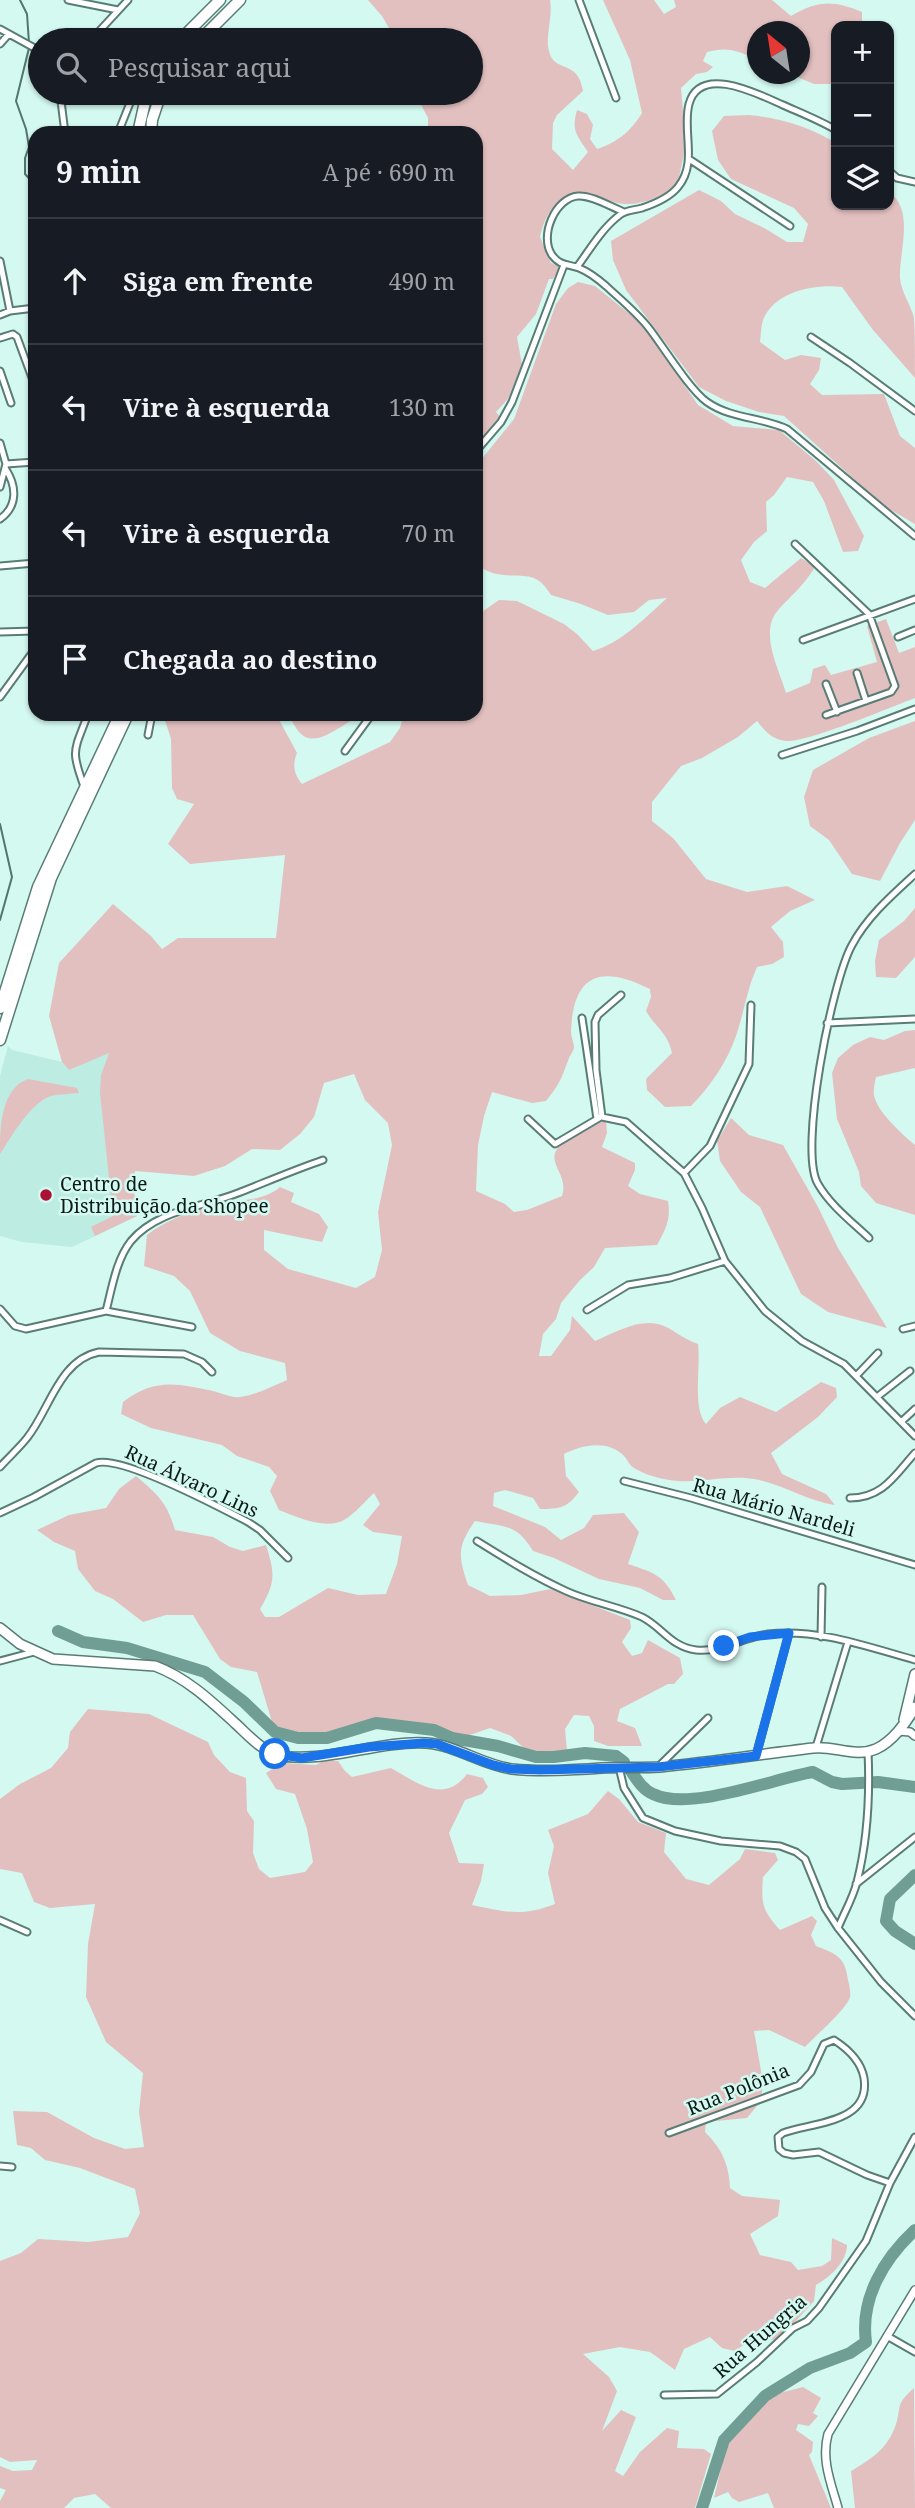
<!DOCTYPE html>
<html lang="pt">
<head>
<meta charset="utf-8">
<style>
  :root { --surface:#171b24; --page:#242831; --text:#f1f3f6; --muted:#9ea1a6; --line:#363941 }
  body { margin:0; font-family:"Noto Serif",serif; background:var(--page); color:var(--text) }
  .controls { position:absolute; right:21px; top:21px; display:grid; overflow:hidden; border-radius:14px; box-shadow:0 2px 5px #0004 }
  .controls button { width:63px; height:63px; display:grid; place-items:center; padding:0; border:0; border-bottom:2px solid var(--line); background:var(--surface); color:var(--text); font:35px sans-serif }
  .compass { position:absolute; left:747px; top:21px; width:63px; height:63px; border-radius:50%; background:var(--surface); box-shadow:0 2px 5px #0004; rotate:330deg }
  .stop { position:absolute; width:21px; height:21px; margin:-16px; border:5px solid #1a73e8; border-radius:50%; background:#fff }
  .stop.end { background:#1a73e8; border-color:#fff; box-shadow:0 2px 7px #0008 }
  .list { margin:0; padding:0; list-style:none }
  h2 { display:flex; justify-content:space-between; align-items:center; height:91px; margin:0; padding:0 28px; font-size:30px }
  h2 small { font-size:23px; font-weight:400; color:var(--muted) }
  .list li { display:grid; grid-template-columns:46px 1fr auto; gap:21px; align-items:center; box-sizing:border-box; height:126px; padding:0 28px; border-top:2px solid var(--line) }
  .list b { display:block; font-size:26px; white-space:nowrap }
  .list em { font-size:23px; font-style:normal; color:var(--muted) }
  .icon { flex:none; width:38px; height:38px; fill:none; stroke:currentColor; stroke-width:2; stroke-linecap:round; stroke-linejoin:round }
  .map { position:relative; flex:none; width:915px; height:2508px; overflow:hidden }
  .search { position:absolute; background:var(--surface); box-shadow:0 2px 5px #0004; left:28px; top:28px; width:455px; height:77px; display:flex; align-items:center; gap:18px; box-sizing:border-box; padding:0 24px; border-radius:38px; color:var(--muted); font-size:26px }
  .panel { position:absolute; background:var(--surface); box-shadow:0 2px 5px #0004; left:28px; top:126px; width:455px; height:595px; border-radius:21px }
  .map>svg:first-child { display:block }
</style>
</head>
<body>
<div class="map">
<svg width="915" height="2508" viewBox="0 0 915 2508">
  <rect width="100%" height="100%" fill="#d3f9f0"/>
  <!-- built -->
  <path fill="#bdece2" d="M8,1046L12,1050L62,1062L69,1070L109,1052L137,1216L72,1247L22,1242L0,1236V1076Z"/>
  <!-- green -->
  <path fill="#e3c0c0" d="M368,0H550C553,16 545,38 549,51C554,74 578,58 583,91L557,115L553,123L552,149L573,170L588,152C577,135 571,131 577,110L587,114L593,125L590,139L597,149C618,142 630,132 642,113L630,60L603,0H654L664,14L676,7L674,0H772L791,16C818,0 834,0 862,12V26H836V84H814L790,74H800V32H758L757,60C740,51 727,46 707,52L703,61L713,67L707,72L696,74L681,88L686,144L677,187C660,196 644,205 625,204C612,204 600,195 587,193C560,190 545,213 540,237L551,263L560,267L553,279H549L536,314L517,337L522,365L508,399L496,412L501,418L476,446V133H428V118L415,93H471V40H396L382,16Z
    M749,115C781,118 809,127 836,143V205H889V192C915,210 899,251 900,278C901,292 911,305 914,318C915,333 915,361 915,378L873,330L842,287C815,284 775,291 763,320C761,326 761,335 760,342L785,360L801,355L821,358L819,370L810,384L822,395L884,394L900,436L915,448V524L884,506L784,416L759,412L726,401L699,387L626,290L613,260L611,241L699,190L721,201L735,214L766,229L787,242H803L808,224L794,208L731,179L718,160L712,131L724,116Z
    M578,282L595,286L642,324L698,405L733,426L779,430L816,461L834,480L864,536L858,551L843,552L824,501L813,482L787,477L774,495L766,502L767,531L754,542L741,560L750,582L765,588L801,558L815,567C805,584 792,595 779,609C758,631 779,669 786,693L810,683L813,669L825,665L831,675L877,662L867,626L886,619L899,653L915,647V698C891,707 807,743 786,741C771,739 766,732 757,721L738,737L702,758L681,766L652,802V821L673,838L706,879L747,892L787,886L815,900L790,911L771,927L783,942L784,957L772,964L757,967C747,989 744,1013 736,1036C727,1062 710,1087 691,1106L665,1107L647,1090L646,1079L672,1053C668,1033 656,1028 646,1011L651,997L650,989C600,964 573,974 571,1032C571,1037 574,1043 574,1048C573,1052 570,1055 569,1058C562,1077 560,1084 546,1101L532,1103L492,1092L484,1116L478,1145L476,1191L505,1204L514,1212L527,1210L562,1196C571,1169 532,1159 575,1134C585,1129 594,1121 606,1121L607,1133L602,1147L635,1163V1170L628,1186L640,1194L668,1201C671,1219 666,1229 657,1245L605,1248L594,1267L580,1280L561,1303L556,1319L543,1334L539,1356H551L570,1330L572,1316L595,1341C614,1333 637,1319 658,1324C671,1327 684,1340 698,1344C701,1366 692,1408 706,1424L720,1408L740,1397L776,1412L821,1382L836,1388L837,1397L818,1417L771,1453L782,1474L826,1494L835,1505C807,1501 783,1484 754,1479C723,1474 694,1486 664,1479C654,1477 642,1473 634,1468C629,1465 628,1460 624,1456C608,1439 581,1445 564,1454L566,1476L579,1492C567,1508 560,1509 540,1509L533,1498L505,1490L494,1493L493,1506L545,1527L561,1540L584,1528L593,1515L624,1513L639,1532L628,1564C654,1573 663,1574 676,1600H663L640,1588L599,1579L554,1558L533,1551C516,1523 504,1527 475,1521C457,1547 458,1555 468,1585L490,1596L521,1595L550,1589L630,1620L631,1628L622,1642L632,1656L642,1653L648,1640L680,1658L683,1674L674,1684H668L620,1709L617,1721L635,1728L642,1746H608L594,1741V1726L589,1716L574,1715L565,1729L567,1751L547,1754L526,1750L511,1736L490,1728L467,1736L419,1724L386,1719L327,1738H298L275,1732L257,1672L231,1667L220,1659L193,1615H166L143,1622L113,1599L95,1591L78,1569L75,1551L54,1542L37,1530L69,1515L106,1508L119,1489L136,1476C157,1494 167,1502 175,1530L213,1537L230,1547L243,1551L266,1545C275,1574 276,1582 260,1609L265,1617H279L328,1588L358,1595L386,1594L397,1564L402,1536L373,1532L363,1525L380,1504L374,1493C364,1502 356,1513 344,1520C326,1530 296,1517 279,1510L270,1491L277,1476L269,1467L237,1456L222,1445L151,1428L121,1414L123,1402C154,1378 177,1383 213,1391C221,1393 232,1398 240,1397C256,1395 273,1386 287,1380L285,1363L240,1351L210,1333L190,1291L174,1276L144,1266L147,1235C166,1220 193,1210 217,1204C240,1198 261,1203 280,1187L294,1193L291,1202L319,1214L328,1227L322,1242L264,1230V1250L288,1269L356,1288L375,1277L382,1250L378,1212L392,1145L388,1123L365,1100L354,1074L324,1083L314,1117L300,1134L280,1150L252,1149L225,1166L194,1176L135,1171L134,1190L137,1216L95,1236L91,1227L113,1216L100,1093L101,1075L109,1053L69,1070L62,1062L49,1016L59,963L113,904L151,936L162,949L178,938H276L285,855L190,864L168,844L194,804L177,799L172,788L171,739L163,714H276L297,753C292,765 294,774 302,784L390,742L400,728L404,714H476V616L499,600L517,601L564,624L577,634L593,651C621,643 645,618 667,598L649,600L634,612L608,615L581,604L551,595C535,568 522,579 497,574C490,573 482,568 476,565V466L514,419L556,304L568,288Z
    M288,714H357L355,718C341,726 314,749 300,733C295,728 292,720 288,714Z
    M915,721V820L900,843L880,881L852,874L829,840L810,826L804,797L813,770L869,738Z
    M915,908V957L896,978L876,977L875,961L879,940L904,921Z
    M915,1030V1068L876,1077C875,1082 873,1090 874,1095C877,1112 902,1134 915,1145V1215L876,1203L861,1186L859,1172L837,1119L832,1073L838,1058L853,1045L870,1037L884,1040L905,1031Z
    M28,1079L77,1088L79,1093C70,1094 60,1094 51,1096C30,1103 12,1136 0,1154C0,1130 0,1089 28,1079Z
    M731,1118L749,1135L783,1145L818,1207L838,1248L887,1328L828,1312L801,1294L760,1207L741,1192L720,1161L717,1141Z
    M88,1709L149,1714L208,1742L214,1755L230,1772L246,1778L247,1811L254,1821L253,1853L259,1869L270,1878L305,1872L313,1862L307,1829L295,1794L276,1789L266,1773L282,1763L316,1765L325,1760L338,1761L345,1771L352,1777L391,1768C416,1782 444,1805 467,1774L483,1778L488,1787L482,1794L465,1800L449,1833L459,1863L484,1864L481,1881L472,1905C506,1912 521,1917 555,1904L548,1873L554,1846L548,1830L588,1814L608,1791L619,1799L638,1822L666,1833L664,1852L686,1879L709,1885L740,1859L745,1849L775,1853L778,1860L763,1877C761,1903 762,1910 780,1930L812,1916L817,1921L811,1935L816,1946C837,1954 845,1957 848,1980C849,1984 851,1992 850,1997C847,2009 815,2036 805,2047L769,2030L754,2031L763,2082L761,2101L747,2118L706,2122L705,2132C722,2149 729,2164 730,2188L742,2196L780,2200L778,2216L750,2234L760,2255L791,2262L798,2270L822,2266L831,2260L832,2238L847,2245C847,2262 830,2277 816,2285L814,2301L780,2339L748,2342L735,2351L722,2348L710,2337L684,2349L675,2370L650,2352L620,2347L583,2354L609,2377L617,2391L602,2431L621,2410L636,2417L615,2471L623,2476L640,2452L667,2428L679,2431L677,2448L704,2449L711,2454L695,2508H111L95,2494L74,2498L64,2508H0V2501L6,2490L0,2488V2466L13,2471L32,2470L37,2460L10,2462L0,2457V2261L21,2253L38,2239L88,2242L128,2237L140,2213L135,2189L80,2168L45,2160L31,2148L17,2145L13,2111L47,2112L94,2138L125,2149L144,2147L139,2112L143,2073L106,2042L86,1997L88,1944L95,1904L50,1908L34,1902L22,1873L0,1869V1799L20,1784L51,1768L68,1748L70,1732Z
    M803,2387L821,2398L813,2413L818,2416L809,2426L798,2424L796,2430L813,2442L812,2452L809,2455L831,2508H774L768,2493L739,2502L732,2498L728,2492L714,2498L727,2442L761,2403L776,2394Z
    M914,2388L915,2508H855L851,2471C870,2460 887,2449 895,2427C903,2405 893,2407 914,2388Z"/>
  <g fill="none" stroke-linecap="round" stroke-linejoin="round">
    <!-- stream -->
    <path stroke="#52766e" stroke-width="2" d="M20,0L27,14L29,43
      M29,48L16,101L26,129L29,147L25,158V174L35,185
      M0,824L12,877L0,920"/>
    <!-- river -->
    <path stroke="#709e94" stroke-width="12" d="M58,1631L83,1642L127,1648L205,1672L244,1702L275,1732L298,1738H327L376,1723L434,1730L452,1738L498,1746L536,1757H554L585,1753L616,1756L624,1762
      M631,1771C637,1780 643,1790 653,1794C690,1812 772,1779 813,1772L832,1782L842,1784L878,1782L915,1787
      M915,1875L890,1899L886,1921L895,1931L915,1944
      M702,2508L724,2440L765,2396L810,2368L850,2353L866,2342C860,2298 884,2259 915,2230"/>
    <!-- minor casing -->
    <g stroke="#597c74" stroke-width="9">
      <path id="minor" d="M68,0L118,10
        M579,0L616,98
        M0,29L40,51
        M91,40L128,0
        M0,44L8,35
        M60,93L65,133
        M118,133L134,93
        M689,159L790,226
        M889,171L897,178L915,182
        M624,212C611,207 592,195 578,196C555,198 539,236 552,255C560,266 568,264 579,268C589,272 598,279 606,286C620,299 636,312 648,327C663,346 689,389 707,402C731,419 762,417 787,429L915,536
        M0,261L10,311
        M577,267C591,248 602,228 621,214C627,210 635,210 642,208C654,204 670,197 678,187C698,163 682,131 689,104C700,63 760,95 783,105C801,113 819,120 836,130
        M0,315L10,311L35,308
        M811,337L850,363L915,411
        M0,338L13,334L17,337L35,386
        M0,371L11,403
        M0,443L6,464L0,487
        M476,451L501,422L512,402L564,265
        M6,464L35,462
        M0,519C18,506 17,486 5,468
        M795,544L869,614L895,686L891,692L826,715
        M0,566L35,563
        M0,632L35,631
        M898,637L915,630
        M803,640L915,599
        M857,673L866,701
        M826,684L837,712
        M0,697L35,649
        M148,735L152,714
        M345,751L372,714
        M782,755L857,731L915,709
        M85,789C70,749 74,752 88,714
        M621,995L598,1015L595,1022L596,1070L602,1117L626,1122L684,1173L702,1208L725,1261L765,1311L802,1341L844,1364L915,1436
        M582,1018L597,1119
        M827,1023L915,1019
        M528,1119L555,1144L599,1118
        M684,1173L710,1146L749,1064L751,1005
        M869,1238C852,1222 830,1205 818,1184C798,1151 832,981 852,945C867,917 891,896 915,874
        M0,1309L15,1326L26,1329L106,1311C112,1288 116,1260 131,1241C157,1210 203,1207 238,1193C266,1182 294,1170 323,1160
        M587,1310L628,1285L670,1278L725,1261
        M106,1311L192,1327
        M903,1329L915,1326
        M857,1375L878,1353
        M877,1397L910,1371
        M901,1422L915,1409
        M0,1467C9,1457 19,1448 27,1438C50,1409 59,1360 99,1352L184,1354L202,1362L212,1372
        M624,1481L691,1498L915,1565
        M850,1498C883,1498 895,1475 915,1453
        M0,1513L34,1497L96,1463C122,1455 221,1508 248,1522L260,1530L288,1558
        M477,1541C506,1559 535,1577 566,1591C590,1602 617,1606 642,1617C662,1627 671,1647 696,1650C720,1653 744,1637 768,1634C817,1628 868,1647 915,1660
        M821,1637L822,1587
        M0,1661L34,1652
        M816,1747L848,1642
        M756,1756L789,1633
        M619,1767L624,1788L643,1818L675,1831L721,1841L780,1846L796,1852L805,1859L825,1908L838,1928L881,1982L915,2016
        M658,1767L708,1718
        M856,1884L915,1837
        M0,1920L27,1932
        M838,1928C844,1913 853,1898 857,1882C868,1839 870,1795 868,1751
        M669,2133L799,2085L811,2072L824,2044L834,2040C848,2049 861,2061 864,2078C871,2123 814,2122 783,2133L778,2137L779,2149L784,2153L793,2155L819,2152L867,2175L890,2183
        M0,2166L12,2167
        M887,2336L915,2352
        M664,2395L717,2394L757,2362L793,2328L807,2321L819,2308L866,2241L890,2183L915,2137"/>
    </g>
    <!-- tertiary casing -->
    <g stroke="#597c74" stroke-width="10">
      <path id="tertiary" d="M898,1731L910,1732L915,1736
        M838,2508C831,2483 821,2460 828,2434L915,2290"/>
    </g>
    <!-- primary casing -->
    <g stroke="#597c74" stroke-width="12">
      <path id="primary" d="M0,1628L20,1644L53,1659L155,1666C187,1678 211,1701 236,1724C249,1736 261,1750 278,1755C319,1765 380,1740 426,1743C456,1745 482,1765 512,1769C541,1772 572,1770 602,1768C621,1767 641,1768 660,1767C711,1762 762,1754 813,1748C833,1745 855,1758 876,1749C892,1742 907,1722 915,1707
        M904,1720L915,1674"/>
    </g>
    <!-- trunk casing -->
    <g stroke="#597c74" stroke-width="13">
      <path id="trunk" d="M180,40L220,0
        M200,40L240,0
        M138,133L147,93
        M151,133L152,120L161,93
        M0,1008L38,887L120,714
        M0,1040L51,878L128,714"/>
    </g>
    <!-- minor -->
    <use href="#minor" stroke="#fff" stroke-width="5"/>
    <!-- tertiary -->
    <use href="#tertiary" stroke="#fff" stroke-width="7"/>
    <!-- primary -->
    <use href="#primary" stroke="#fff" stroke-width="9"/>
    <!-- trunk -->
    <use href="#trunk" stroke="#fff" stroke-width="10"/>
  </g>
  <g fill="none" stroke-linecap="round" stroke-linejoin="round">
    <!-- route -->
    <path stroke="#1a73e8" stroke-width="9" d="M275,1754L302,1758L369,1747L424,1743L437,1744L493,1765L511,1769L540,1770L658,1767L756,1756L789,1633L750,1637L724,1646"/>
  </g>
  <!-- markers -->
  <circle fill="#a91232" stroke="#d3f9f0" stroke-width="2.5" cx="46" cy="1195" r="7"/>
  <g text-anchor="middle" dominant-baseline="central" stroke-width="5" stroke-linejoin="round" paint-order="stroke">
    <!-- poi labels -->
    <g font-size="19" fill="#0c1a17" stroke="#d3f9f0" text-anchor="start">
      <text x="60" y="1184">Centro de<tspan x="60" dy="22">Distribuição da Shopee</tspan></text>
    </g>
    <!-- street labels -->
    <g font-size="19" fill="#0c1a17" stroke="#d3f9f0">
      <text transform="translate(192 1481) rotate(25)">Rua Álvaro Lins</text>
      <text transform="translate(774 1507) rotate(16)">Rua Mário Nardeli</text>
      <text transform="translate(738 2089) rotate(-22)">Rua Polônia</text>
      <text transform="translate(760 2336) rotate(-41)">Rua Hungria</text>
    </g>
  </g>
</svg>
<div class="controls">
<button>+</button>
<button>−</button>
<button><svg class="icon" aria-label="layers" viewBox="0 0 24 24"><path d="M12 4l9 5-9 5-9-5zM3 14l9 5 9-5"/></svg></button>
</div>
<svg class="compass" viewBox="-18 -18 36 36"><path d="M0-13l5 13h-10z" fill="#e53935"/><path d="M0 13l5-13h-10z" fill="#9ea1a6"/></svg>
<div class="stop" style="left:275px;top:1754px"></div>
<div class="stop end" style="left:724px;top:1646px"></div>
<div class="search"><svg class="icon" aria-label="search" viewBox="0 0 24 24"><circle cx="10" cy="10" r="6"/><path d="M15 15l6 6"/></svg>Pesquisar aqui</div>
<section class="panel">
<h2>9 min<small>A pé · 690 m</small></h2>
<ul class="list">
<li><svg class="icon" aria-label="ahead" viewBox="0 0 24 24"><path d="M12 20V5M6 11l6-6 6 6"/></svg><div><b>Siga em frente</b></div><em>490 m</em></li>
<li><svg class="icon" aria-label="left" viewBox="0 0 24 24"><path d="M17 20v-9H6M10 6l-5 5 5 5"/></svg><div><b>Vire à esquerda</b></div><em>130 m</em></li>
<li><svg class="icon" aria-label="left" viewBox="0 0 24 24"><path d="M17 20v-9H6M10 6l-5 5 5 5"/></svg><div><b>Vire à esquerda</b></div><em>70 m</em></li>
<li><svg class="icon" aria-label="arrive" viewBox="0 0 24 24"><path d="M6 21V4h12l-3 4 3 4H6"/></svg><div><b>Chegada ao destino</b></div></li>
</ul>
</section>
</div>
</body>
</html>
